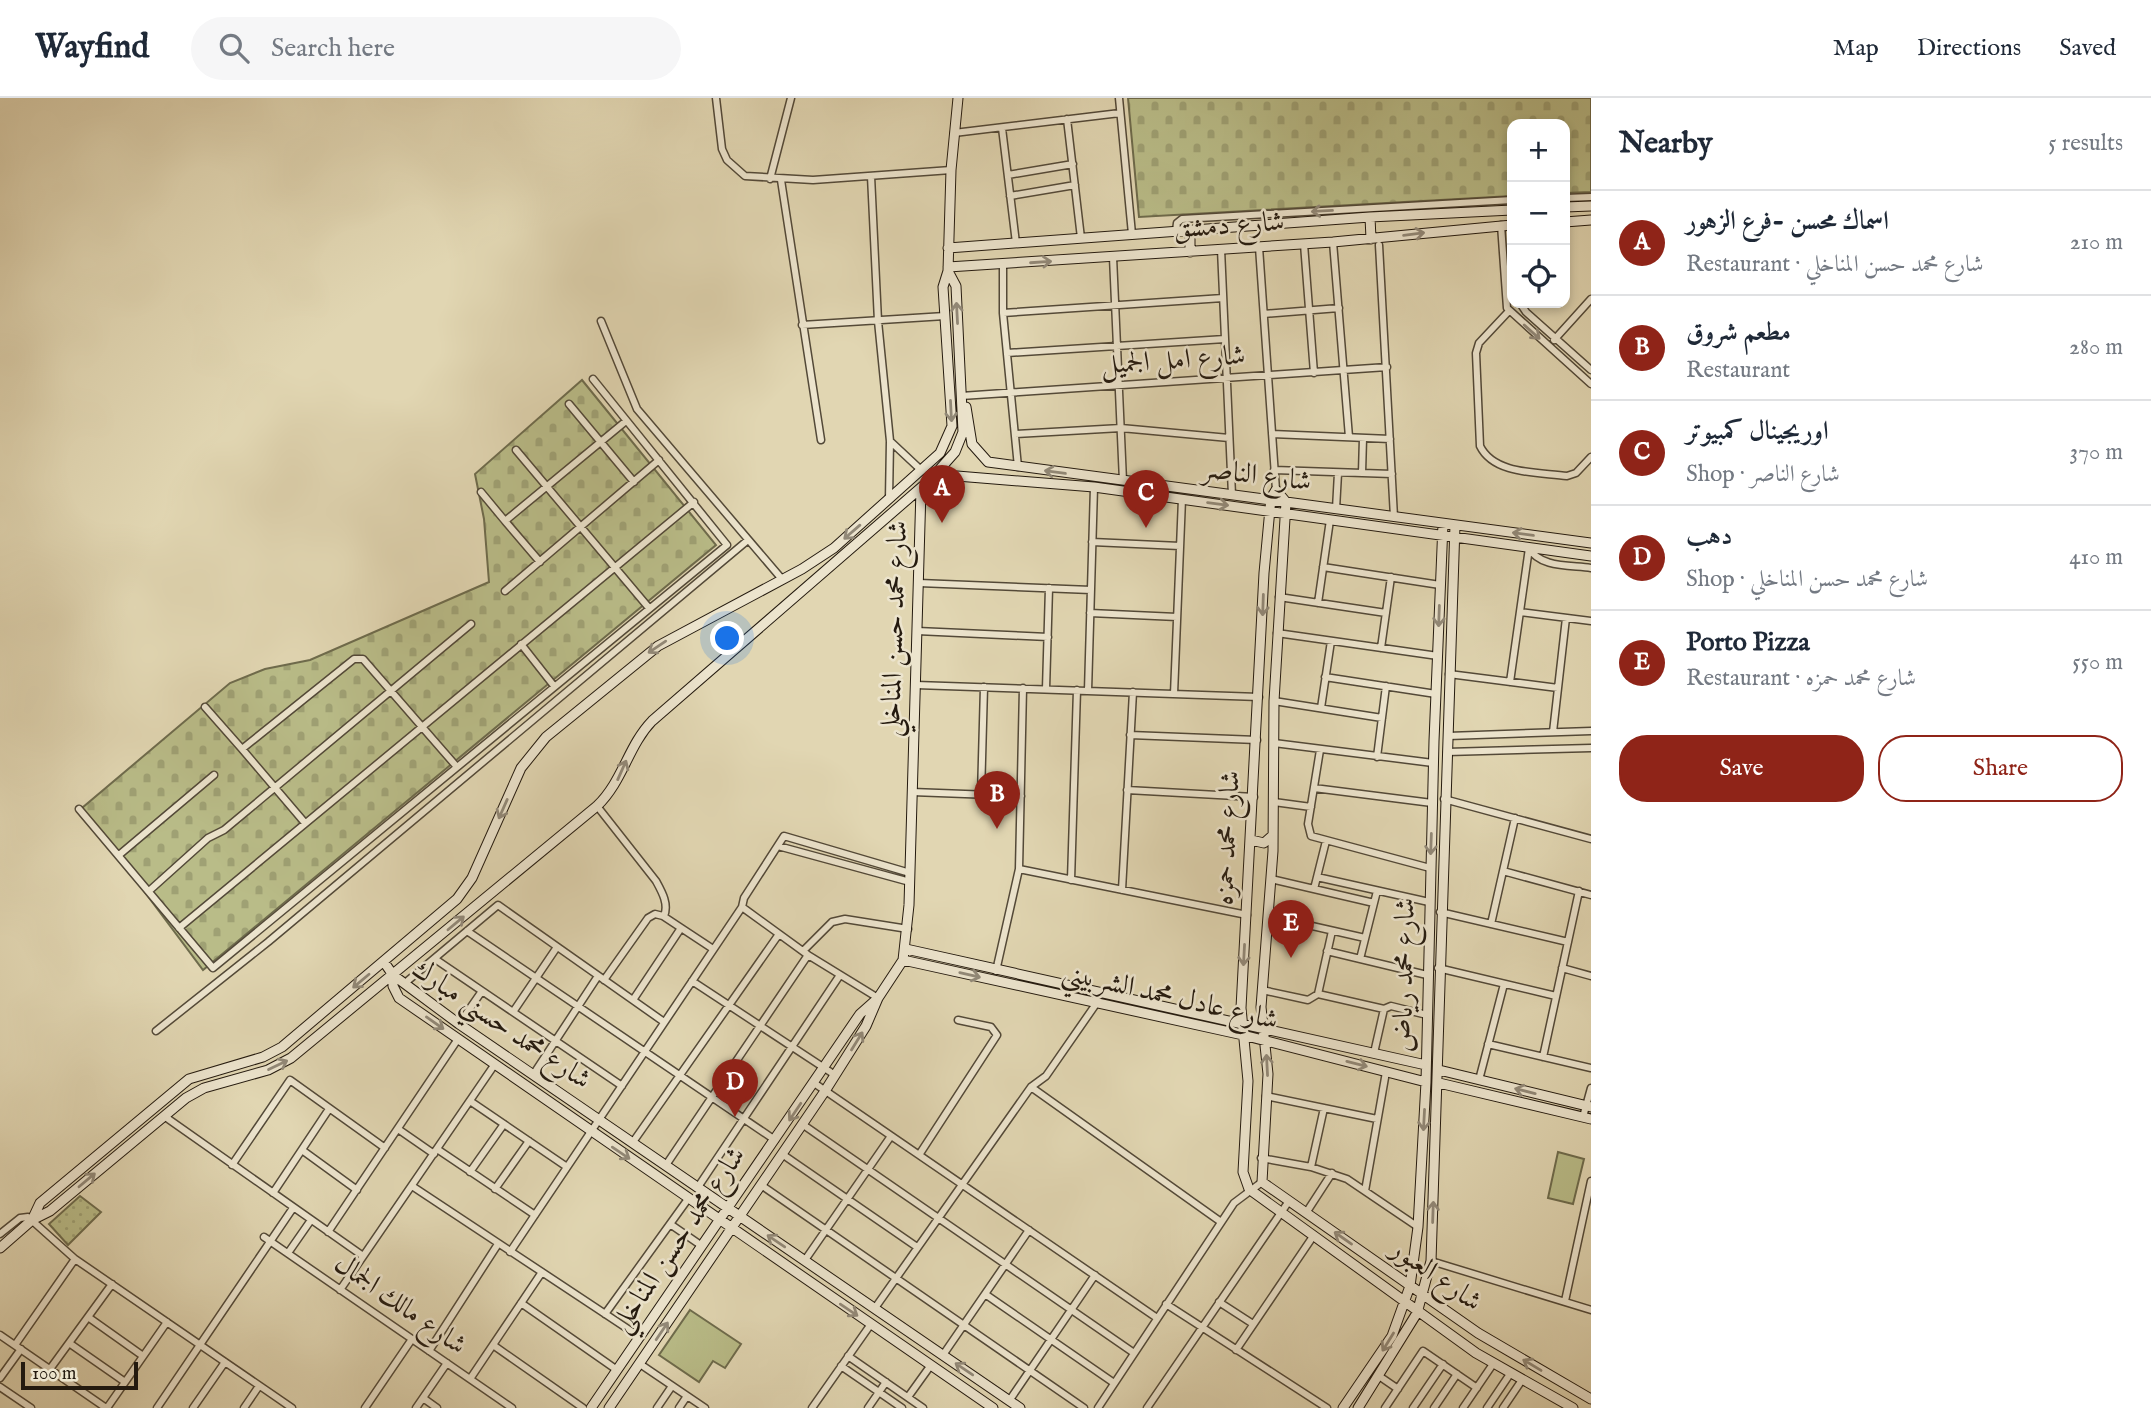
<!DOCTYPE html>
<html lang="en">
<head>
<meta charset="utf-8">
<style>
  :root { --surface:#fff; --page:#f6f6f7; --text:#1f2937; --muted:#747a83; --line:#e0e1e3; --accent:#8f2418 }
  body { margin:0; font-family:"IM FELL English",Amiri,serif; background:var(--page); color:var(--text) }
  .controls { position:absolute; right:21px; top:21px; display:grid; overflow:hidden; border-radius:14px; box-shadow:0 4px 10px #0003 }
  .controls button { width:63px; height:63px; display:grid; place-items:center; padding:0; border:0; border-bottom:2px solid var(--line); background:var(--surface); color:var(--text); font:35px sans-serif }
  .scale { position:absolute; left:21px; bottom:18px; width:117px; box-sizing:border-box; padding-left:7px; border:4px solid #241a0f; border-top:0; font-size:19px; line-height:24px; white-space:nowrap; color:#241a0f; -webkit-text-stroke:5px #ece4cd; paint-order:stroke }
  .you { position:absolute; left:728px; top:541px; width:24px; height:24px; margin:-18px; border:5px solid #fff; border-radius:50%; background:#1a73e8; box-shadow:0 0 0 10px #1a73e833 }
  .badge { display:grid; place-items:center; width:46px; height:46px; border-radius:50%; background:var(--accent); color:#fff; font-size:23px; font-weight:700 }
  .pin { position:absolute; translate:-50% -58px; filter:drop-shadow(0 2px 4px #0008) }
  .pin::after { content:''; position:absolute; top:37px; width:24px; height:21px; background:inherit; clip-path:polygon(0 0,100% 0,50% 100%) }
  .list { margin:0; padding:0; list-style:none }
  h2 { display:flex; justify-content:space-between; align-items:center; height:91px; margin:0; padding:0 28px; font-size:30px }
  h2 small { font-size:23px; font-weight:400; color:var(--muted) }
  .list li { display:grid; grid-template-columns:46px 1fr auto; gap:21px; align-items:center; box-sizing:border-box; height:105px; padding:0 28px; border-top:2px solid var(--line) }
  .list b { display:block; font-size:26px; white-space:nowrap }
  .list p { margin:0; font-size:23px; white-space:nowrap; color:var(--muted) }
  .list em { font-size:23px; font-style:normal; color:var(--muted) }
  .actions { display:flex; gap:14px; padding:21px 28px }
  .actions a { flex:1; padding:16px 0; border:2px solid var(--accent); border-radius:28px; text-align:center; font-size:24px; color:var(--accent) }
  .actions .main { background:var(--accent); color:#fff }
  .icon { flex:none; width:38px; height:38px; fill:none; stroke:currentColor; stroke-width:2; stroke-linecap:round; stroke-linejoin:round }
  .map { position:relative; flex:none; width:1591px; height:1310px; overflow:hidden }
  header { display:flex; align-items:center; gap:42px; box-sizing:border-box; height:98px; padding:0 35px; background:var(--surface); border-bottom:2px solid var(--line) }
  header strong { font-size:33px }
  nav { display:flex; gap:38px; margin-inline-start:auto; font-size:24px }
  .search { width:490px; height:63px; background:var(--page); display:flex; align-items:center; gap:18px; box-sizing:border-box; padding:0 24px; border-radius:38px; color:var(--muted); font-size:26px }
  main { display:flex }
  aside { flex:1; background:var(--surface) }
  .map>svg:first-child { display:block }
</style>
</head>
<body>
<header>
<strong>Wayfind</strong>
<div class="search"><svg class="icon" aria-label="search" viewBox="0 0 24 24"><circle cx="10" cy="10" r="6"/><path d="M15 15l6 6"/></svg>Search here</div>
<nav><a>Map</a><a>Directions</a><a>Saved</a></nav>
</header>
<main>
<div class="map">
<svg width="1591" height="1310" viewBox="0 0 1591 1310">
  <defs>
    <pattern id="cemetery-stones" width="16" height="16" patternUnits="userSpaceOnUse" patternTransform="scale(1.75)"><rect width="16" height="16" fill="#b9bc88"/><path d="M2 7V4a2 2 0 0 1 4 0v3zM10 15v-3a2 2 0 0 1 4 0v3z" fill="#9fa174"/></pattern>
    <pattern id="park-dots" width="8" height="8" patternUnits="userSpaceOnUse" patternTransform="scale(1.75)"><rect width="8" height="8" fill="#b9bc88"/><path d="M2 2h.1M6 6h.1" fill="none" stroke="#9fa174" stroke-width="1.8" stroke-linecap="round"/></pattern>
  </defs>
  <rect width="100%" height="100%" fill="#e1d6b2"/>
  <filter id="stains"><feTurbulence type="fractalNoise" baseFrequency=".00286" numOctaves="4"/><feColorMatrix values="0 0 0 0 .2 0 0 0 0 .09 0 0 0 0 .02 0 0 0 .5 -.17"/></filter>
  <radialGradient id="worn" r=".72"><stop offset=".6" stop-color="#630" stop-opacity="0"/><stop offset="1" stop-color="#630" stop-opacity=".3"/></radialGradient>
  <!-- cemetery -->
  <path fill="url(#cemetery-stones)" stroke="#6e6b4c" stroke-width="2" d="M1128,0H1591V94L1565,95V26H1512V98L1139,119Z
    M582,282L716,447L203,872L82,710L230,585L265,571L310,562L489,484L484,421L475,376Z"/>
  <!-- park -->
  <path fill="url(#park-dots)" stroke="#6e6b4c" stroke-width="2" d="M80,1098L101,1114L68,1147L49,1126Z"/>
  <!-- pitch -->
  <path fill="#b9bc88" stroke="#6e6b4c" stroke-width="2" d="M1558,1054L1584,1061L1573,1106L1548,1100Z
    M690,1212L741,1246L725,1270L713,1263L699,1284L659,1257Z"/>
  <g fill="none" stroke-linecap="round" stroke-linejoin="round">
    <!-- street casing -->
    <g stroke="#534938" stroke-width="9">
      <path id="street" d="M716,0L722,51L727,62L745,78L813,82L951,72
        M1119,0L1132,136
        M1067,21L1081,140
        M1002,30L1016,145
        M954,35L1120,15
        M1008,77L1073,66
        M871,78L878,223L890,343L889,401
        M770,81L791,0
        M781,82L821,342
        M1010,98L1075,87
        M1565,100L1591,99
        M1501,127L1507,210L1591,286
        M1176,133L1177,125L1182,121L1512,102
        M1333,144L1349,339
        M1304,146L1314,275
        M1379,147L1394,419
        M1259,149L1276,392
        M1221,151L1232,397
        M1113,159L1123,383
        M1003,166V215L1018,369
        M1520,205L1526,214L1591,272
        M1509,213L1479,245L1476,255L1480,348C1494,377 1539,374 1567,378L1576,375L1591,359
        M1003,215L1223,200
        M1264,216L1339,210
        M601,223L637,311L781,480
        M802,227L945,218
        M1554,242L1591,201
        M1007,255L1225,241
        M961,298L1387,269
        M569,306L634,384
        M1015,336L1121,330L1229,340
        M1272,336L1390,341
        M890,343L921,372
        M516,352L649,510
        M1274,372L1392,376
        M1362,375L1363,340
        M481,394L505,423
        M1336,411L1338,375
        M1092,444L1180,448
        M1529,450C1540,470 1570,467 1591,470
        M540,464L505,423L626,323
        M1323,469L1440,487
        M919,485L1091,492
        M505,493L659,362
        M1279,499L1386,515
        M1318,505L1330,422
        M1520,514L1591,523
        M1090,515L1177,519
        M917,533L1048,539
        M1277,535L1438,558
        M521,546L554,588
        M1381,550L1391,479
        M1449,576L1558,590
        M1325,579L1436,596
        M1510,584L1529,450
        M916,587L1259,599
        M1046,591L1049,490
        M1088,593L1094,389
        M1174,596L1182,401
        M1274,603L1382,620
        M205,609L242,651L354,561H363L457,669
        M1321,610L1331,543
        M1553,634L1566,520
        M1130,637L1257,642
        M1448,638L1591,633
        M1274,645L1433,665
        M242,651L305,725
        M1320,652L1308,726L1311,738L1430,770
        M1447,654L1591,650
        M1377,659L1386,588
        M1314,690L1432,705
        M1127,692L1254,699
        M912,694L1021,698
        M981,697L984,589
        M1444,701L1591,741
        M1274,704L1311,709
        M597,708L656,783C662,794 669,806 664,818
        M79,711L213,870L727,447L593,281
        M778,748L910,784
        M119,757L214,677
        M1019,771L1247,817
        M1503,773L1591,797
        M1317,779L1429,804
        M1271,781L1374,805
        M1071,782L1077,592
        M1314,791L1326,743
        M1122,792L1133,594
        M149,793L208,740L224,732L471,526
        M742,809L808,857L878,900
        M1440,814L1568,844
        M1268,818L1365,840
        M1491,826L1515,720
        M179,830L694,404
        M467,833L775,1042
        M803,853L832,824L845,821L908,831
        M1327,853L1427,877
        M435,861L622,988
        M1360,861L1377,793
        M1438,870L1556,898
        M1562,870L1591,878
        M996,873L1019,771L1023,590
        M604,882L648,820L655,816L663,818L713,851
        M692,883L835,977
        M405,885L498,807L664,924
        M1262,892L1308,902L1318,896L1332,833
        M1318,896L1384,911L1391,908L1427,917
        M633,902L681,830
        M513,914L557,849
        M459,926L482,893
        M156,933L268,844L748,442
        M1488,946L1591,970
        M1374,955L1384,911
        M1543,959L1579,793
        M533,977L598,878
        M1479,982L1504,886
        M814,985L1157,1220
        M1031,989L1221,1124
        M1266,998L1377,1021
        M470,1003L567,1069
        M164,1018L363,1158
        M1583,1019L1591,990
        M802,1026L1134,1255
        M398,1031L434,1056
        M633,1044L779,836
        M437,1051L535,1117
        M302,1052L357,1092
        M782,1056L917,1149
        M919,1057L997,937L991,929L958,922
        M1261,1060L1311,1069L1347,1081L1418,1129
        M232,1067L290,982L385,1050
        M666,1067L808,857
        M1311,1069L1324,1010
        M470,1074L504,1026
        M761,1087L1084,1310
        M412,1088L640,1239
        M698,1089L840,877
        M495,1091L529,1043
        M1365,1093L1386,974
        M273,1095L329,1011
        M1306,1115L1332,1075
        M670,1126L702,1148
        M328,1134L458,941
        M0,1136L20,1120L28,1119L75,1161L292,1310
        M264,1139L512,1310
        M510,1154L742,809L744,800L784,738L910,775
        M288,1155L311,1122
        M805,1162L891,1038
        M1431,1163L1591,1212
        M340,1192L495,966
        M985,1196L1114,1285
        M1565,1203L1591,1083
        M1219,1204L1253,1226
        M521,1205L617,1272
        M1166,1206L1327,1310
        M875,1210L1031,989L1046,978L1096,906
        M605,1216L688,1101
        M88,1219L143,1258
        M0,1237L106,1310
        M69,1245L125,1284
        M15,1247L75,1161
        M493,1247L583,1310
        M1236,1252L1314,1137
        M429,1253L498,1146
        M943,1257L1029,1132
        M848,1258L923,1310
        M640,1266L705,1310
        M841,1268L902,1310
        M50,1271L112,1186
        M1379,1278L1398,1291
        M0,1280L21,1251
        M470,1281L542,1174
        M0,1289L31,1310
        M908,1299L931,1267
        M423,1300L437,1310
        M1009,1303L1095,1177
        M107,1310L167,1224
        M157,1310L293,1110
        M193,1310L225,1264
        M244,1310L259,1288
        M365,1310L412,1241
        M416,1310L447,1265
        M657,1310L672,1288
        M679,1310L687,1298
        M812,1310L871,1226
        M868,1310L886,1284
        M1098,1310L1234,1105L1262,1084
        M1147,1310L1289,1103
        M1385,1310L1423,1253L1477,1290
        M1413,1310L1443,1266
        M1434,1310L1457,1276
        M1463,1310L1493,1266
        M1487,1310L1510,1276
        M1503,1310L1522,1282"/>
    </g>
    <!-- secondary casing -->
    <g stroke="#241a0f" stroke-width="11">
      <path id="secondary" d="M1565,109L1591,108
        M1370,119L1371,141
        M1565,124L1591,122
        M1190,132V154
        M948,150L1370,119L1512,112
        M948,169L1333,144L1512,127
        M966,309L972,346L988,364L1591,445
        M933,381L957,378L1094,389L1591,458
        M1251,742L1264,745L1273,737
        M906,851L1426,967
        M903,862L1243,937L1426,984
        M384,864L393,877L459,926L1020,1310
        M393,877V888L399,900L993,1310
        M1439,972L1591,1009
        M1439,985L1591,1021
        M32,1122L40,1105L189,981L263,959L282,949L457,801L472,780L521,670L546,639L658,548L802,471L834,450L940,355L952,328L943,189L948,173L951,72L958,0
        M0,1150L32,1122L50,1113L186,1000L204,990L268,972L291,960L597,708C623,683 628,648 652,623L931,381L955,354L963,334L956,188L948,173
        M591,1310L860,916L878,900L903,862L909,807L921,391
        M609,1310L825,993L866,928L878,900
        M1343,1310L1392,1238L1410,1188L1418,1129L1426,984L1434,643L1443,426
        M1358,1310L1417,1215L1431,1163L1455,427
        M1573,1310L1476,1255L1249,1091L1243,1074L1248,983L1241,910L1264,475L1271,400L1276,392L1286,404L1274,603L1273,753L1261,909L1268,976L1262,1084L1478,1235L1591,1301"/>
    </g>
    <!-- street -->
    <use href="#street" stroke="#ece4cd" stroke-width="6"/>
    <!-- secondary -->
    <use href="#secondary" stroke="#ece4cd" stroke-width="9"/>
  </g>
  <!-- one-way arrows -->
  <defs><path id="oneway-shaft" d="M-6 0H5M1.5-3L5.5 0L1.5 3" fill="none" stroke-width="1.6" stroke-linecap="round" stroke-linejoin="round" transform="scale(1.75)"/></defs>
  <g stroke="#928978">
    <use href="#oneway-shaft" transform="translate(1322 113) rotate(177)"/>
    <use href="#oneway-shaft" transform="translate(1414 136) rotate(-7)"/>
    <use href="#oneway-shaft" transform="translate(1041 164) rotate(-4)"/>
    <use href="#oneway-shaft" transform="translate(957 215) rotate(-93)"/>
    <use href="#oneway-shaft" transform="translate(1532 234) rotate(42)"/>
    <use href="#oneway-shaft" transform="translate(951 313) rotate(87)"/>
    <use href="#oneway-shaft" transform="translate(1055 374) rotate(-172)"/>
    <use href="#oneway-shaft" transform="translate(1218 406) rotate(8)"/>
    <use href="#oneway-shaft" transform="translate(852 434) rotate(139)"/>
    <use href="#oneway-shaft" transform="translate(1523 436) rotate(-172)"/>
    <use href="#oneway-shaft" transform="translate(1263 507) rotate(92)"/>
    <use href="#oneway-shaft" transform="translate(1439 518) rotate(92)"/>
    <use href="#oneway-shaft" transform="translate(657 549) rotate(146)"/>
    <use href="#oneway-shaft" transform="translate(622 672) rotate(-66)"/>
    <use href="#oneway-shaft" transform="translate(503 711) rotate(114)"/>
    <use href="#oneway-shaft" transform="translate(1431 746) rotate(92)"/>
    <use href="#oneway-shaft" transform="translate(456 825) rotate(-40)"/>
    <use href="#oneway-shaft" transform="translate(1244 857) rotate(93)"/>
    <use href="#oneway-shaft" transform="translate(970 877) rotate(13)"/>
    <use href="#oneway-shaft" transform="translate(361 883) rotate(140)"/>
    <use href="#oneway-shaft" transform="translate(435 925) rotate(35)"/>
    <use href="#oneway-shaft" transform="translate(857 943) rotate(-58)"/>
    <use href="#oneway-shaft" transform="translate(1357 966) rotate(14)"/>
    <use href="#oneway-shaft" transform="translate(278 967) rotate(-26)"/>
    <use href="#oneway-shaft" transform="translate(1267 967) rotate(-93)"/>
    <use href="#oneway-shaft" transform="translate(1525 993) rotate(-166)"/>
    <use href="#oneway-shaft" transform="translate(795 1014) rotate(124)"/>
    <use href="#oneway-shaft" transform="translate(1424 1022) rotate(93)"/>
    <use href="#oneway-shaft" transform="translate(621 1055) rotate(34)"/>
    <use href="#oneway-shaft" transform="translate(87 1082) rotate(-40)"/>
    <use href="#oneway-shaft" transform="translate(1433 1114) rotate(-88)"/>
    <use href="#oneway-shaft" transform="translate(1343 1140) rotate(-145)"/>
    <use href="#oneway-shaft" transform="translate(776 1143) rotate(-146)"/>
    <use href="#oneway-shaft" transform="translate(849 1212) rotate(34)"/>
    <use href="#oneway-shaft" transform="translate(662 1233) rotate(-56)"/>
    <use href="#oneway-shaft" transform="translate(1388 1244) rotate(122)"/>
    <use href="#oneway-shaft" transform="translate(1532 1267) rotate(-149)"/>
    <use href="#oneway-shaft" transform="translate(964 1271) rotate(-146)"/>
  </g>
  <g text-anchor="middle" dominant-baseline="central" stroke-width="5" stroke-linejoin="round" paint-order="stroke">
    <!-- street labels -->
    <g font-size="28" fill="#241a0f" stroke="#ece4cd">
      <text transform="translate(1229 128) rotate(-4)">شارع دمشق</text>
      <text transform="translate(1173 263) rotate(-4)">شارع امل الجميل</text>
      <text transform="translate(1257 378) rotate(7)">شارع الناصر</text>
      <text transform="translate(895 531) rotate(-88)">شارع محمد حسن المناخلي</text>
      <text transform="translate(1228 740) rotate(-87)">شارع محمد حمزه</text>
      <text transform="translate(1405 877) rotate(-89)">شارع محمد رياض</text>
      <text transform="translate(1170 899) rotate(13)">شارع عادل محمد الشربيني</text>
      <text transform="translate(501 927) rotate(34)">شارع محمد حسني مبارك</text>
      <text transform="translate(679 1142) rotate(-56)">شارع محمد حسن المناخلي</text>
      <text transform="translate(1436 1178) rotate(35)">شارع العبور</text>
      <text transform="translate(400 1207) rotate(35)">شارع مالك الجمال</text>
    </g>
  </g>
  <rect width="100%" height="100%" filter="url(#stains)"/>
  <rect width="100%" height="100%" fill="url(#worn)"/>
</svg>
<div class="controls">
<button>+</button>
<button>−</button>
<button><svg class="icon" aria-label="locate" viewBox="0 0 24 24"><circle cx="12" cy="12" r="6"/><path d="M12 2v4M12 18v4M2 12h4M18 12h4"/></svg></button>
</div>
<div class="scale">100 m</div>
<div class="you"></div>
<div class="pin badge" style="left:942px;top:425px">A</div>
<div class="pin badge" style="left:997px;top:731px">B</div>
<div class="pin badge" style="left:1146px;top:430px">C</div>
<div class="pin badge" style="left:735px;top:1019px">D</div>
<div class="pin badge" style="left:1291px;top:860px">E</div>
</div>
<aside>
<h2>Nearby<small>5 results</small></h2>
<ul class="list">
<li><span class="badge">A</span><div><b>اسماك محسن -فرع الزهور</b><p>Restaurant · شارع محمد حسن المناخلي</p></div><em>210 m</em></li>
<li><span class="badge">B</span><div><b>مطعم شروق</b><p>Restaurant</p></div><em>280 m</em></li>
<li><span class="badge">C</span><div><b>اوريجينال كمبيوتر</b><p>Shop · شارع الناصر</p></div><em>370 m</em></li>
<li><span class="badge">D</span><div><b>دهب</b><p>Shop · شارع محمد حسن المناخلي</p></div><em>410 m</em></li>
<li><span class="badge">E</span><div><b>Porto Pizza</b><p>Restaurant · شارع محمد حمزه</p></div><em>550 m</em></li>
</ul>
<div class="actions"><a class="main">Save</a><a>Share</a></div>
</aside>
</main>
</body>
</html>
